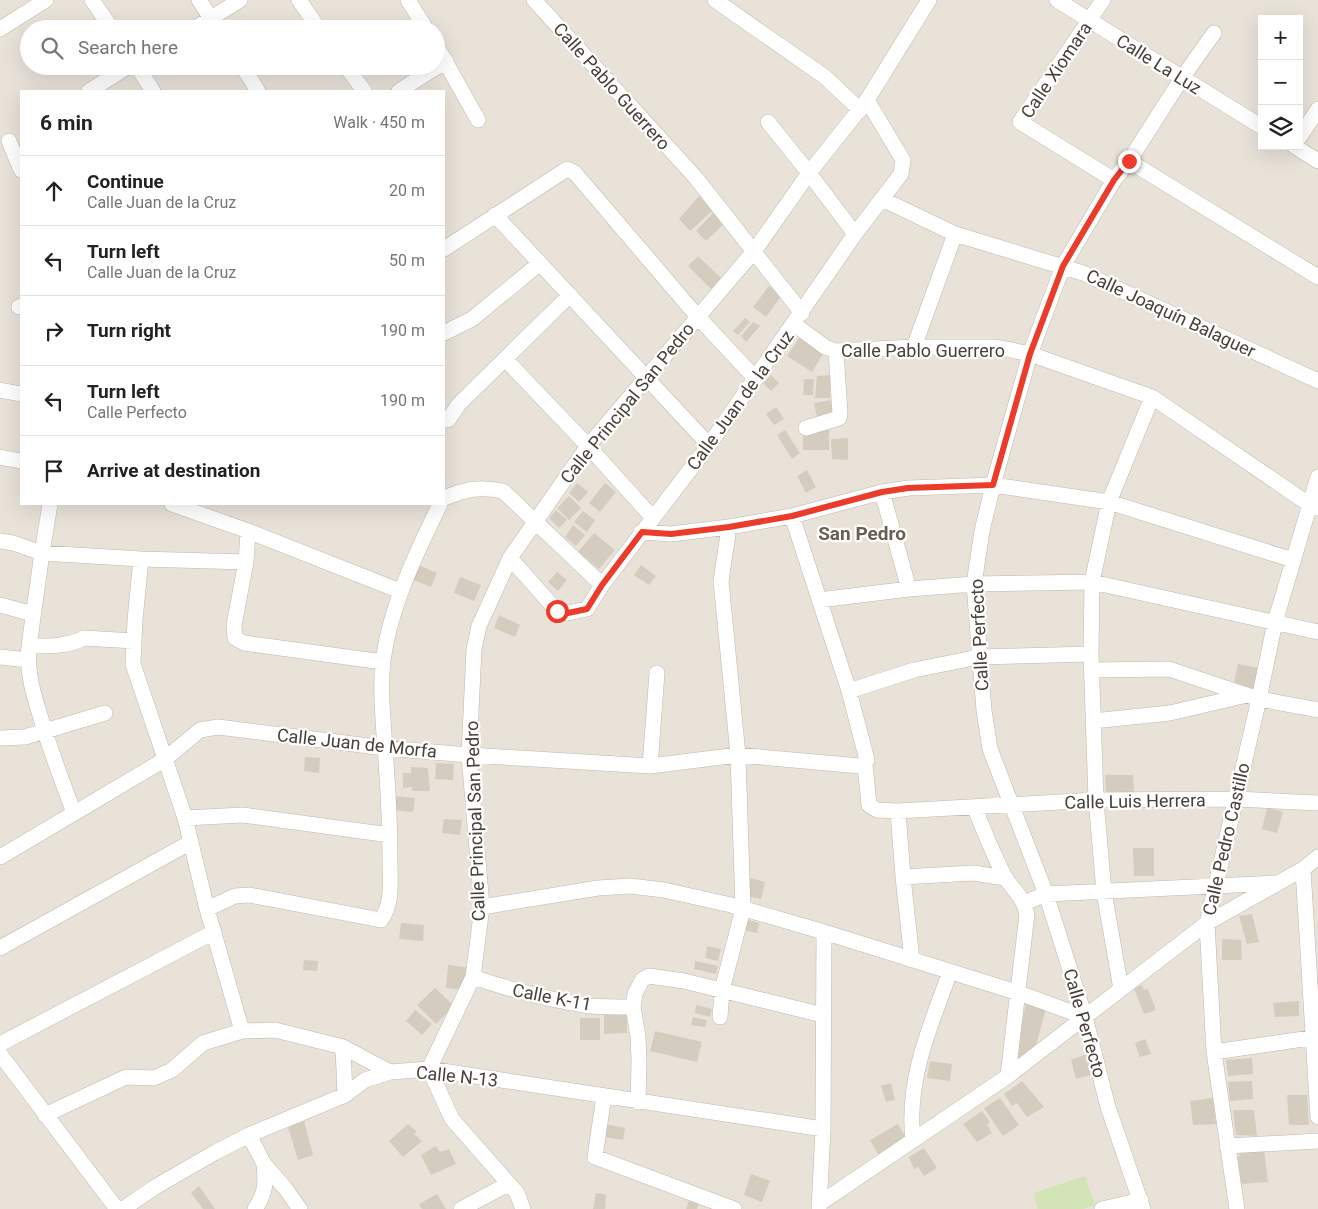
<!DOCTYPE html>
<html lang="en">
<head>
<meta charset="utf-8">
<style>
  :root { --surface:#fff; --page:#f2f2f2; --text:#222; --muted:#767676; --line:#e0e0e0 }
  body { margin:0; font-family:Roboto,sans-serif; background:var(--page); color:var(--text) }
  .controls { position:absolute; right:15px; top:15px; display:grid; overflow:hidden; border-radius:0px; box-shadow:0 5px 20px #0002 }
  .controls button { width:45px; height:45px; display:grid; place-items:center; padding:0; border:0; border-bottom:1px solid var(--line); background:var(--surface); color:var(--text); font:25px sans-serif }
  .stop { position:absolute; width:15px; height:15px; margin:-11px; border:4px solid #eb3b2a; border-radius:50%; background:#fff }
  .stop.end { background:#eb3b2a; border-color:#fff; box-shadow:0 1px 5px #0008 }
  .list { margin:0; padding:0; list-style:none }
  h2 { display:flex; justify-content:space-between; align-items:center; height:65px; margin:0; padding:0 20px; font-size:21px }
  h2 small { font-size:16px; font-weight:400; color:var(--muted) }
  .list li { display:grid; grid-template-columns:32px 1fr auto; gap:15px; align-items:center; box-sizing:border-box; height:70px; padding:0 20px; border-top:1px solid var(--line) }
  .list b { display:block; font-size:19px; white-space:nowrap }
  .list p { margin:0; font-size:16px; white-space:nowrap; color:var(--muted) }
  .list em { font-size:16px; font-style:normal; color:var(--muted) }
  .icon { flex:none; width:28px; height:28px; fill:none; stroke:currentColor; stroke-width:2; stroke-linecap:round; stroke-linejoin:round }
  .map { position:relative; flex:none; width:1318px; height:1209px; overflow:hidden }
  .search { position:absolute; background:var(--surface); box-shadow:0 5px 20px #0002; left:20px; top:20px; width:425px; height:55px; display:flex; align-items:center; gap:12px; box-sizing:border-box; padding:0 18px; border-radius:28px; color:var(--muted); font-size:19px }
  .panel { position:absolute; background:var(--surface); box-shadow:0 5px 20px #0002; left:20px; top:90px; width:425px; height:415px; border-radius:0px }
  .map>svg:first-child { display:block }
</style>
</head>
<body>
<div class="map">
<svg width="1318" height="1209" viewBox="0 0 1318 1209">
  <rect width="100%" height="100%" fill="#f4f0ea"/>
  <!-- residential -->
  <path fill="#e8e2d9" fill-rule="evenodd" d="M0,0H1318V1209H0ZM1262,19H1299V146H1262ZM29,29H436V66H29ZM21,91H444V504H21Z"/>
  <!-- green -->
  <path fill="#d3e5b6" d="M1085,1176L1095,1205L1083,1209H1038L1033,1193Z"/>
  <!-- building -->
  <path fill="#d5ccc0" d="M700,195L713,210L690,231L679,219Z
    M714,212L725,223L706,241L696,231Z
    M698,256L721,278L711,289L688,266Z
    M769,286L782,295L766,317L753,307Z
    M745,318L750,322L738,335L733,331Z
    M753,322L760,326L746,342L741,336Z
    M799,338L823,354L812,372L787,356Z
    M771,375L779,383L771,391L763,383Z
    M831,375L830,398H815L817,376Z
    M804,379H814L813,395H803Z
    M830,400L833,414L817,417L814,403Z
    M776,407L784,419L774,425L766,414Z
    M785,430L800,453L792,459L777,435Z
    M803,430H829V450H803Z
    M848,438V460L832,459L831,439Z
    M807,470L816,487L806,493L797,476Z
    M577,483L588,492L579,502L569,493Z
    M605,483L616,492L600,512L589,503Z
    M569,496L581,508L569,520L557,508Z
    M556,510L567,520L559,528L549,518Z
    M583,511L595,520L587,532L574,522Z
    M573,525L585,535L576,546L565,537Z
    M594,533L615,550L599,569L578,552Z
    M416,564L437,573L431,587L411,579Z
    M641,565L656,576L649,585L634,575Z
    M557,572L567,580L558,591L548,582Z
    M460,577L481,585L474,601L454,593Z
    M499,615L520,625L515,637L494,628Z
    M1238,664L1259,668L1253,690L1234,683Z
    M305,757L320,758L319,773L304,771Z
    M436,763L454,764L453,780L435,779Z
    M411,767L428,768L430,791H412V787L403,788V773H411Z
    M1105,775H1133L1134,794L1106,793Z
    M394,796L415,798L413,812L393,810Z
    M1267,807L1283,812L1277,833L1262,829Z
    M444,819L462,820L460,835L442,833Z
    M1133,848H1154V876H1134Z
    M750,878L765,882L761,899L746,896Z
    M1252,914L1259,942L1247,944L1239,916Z
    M745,919L759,923L757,933L743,930Z
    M401,923L424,925L423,941L399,939Z
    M1222,939L1241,940L1242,960H1222Z
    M707,946L721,949L718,961L705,958Z
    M304,960L318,961L317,971L303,970Z
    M695,961L718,966L716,974L694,969Z
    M448,965L466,967L464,990L446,988Z
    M1142,985L1144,990L1148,989L1156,1010L1144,1014L1134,988Z
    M435,988L454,1006L436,1024L417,1005Z
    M1299,1001V1016L1275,1017L1273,1003Z
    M1026,1004L1046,1008L1035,1049L1018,1062L1013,1060Z
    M696,1005L712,1009L710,1017L695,1013Z
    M415,1010L432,1024L422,1035L406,1021Z
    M604,1014H627V1033L604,1034Z
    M693,1017L707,1020L705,1027L691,1025Z
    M580,1018H600V1040H580Z
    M655,1031L702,1042L697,1062L650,1051Z
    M1145,1039L1151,1054L1140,1057L1135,1043Z
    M1090,1053L1095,1074L1076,1079L1071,1060Z
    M1252,1058L1253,1074L1228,1076L1226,1060Z
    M930,1061L952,1064L950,1081L927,1078Z
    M1022,1081L1044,1107L1027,1117L1017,1103L1012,1106L1004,1094Z
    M1252,1081L1253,1099L1230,1101L1228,1082Z
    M891,1083L895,1100L886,1102L881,1086Z
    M1287,1095H1307L1309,1125H1289Z
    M1000,1098L1019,1125L1003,1136L984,1108Z
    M1213,1098L1216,1124L1193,1125L1190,1101Z
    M1233,1110H1254L1257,1136L1236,1135Z
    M982,1111L990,1122L987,1124L992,1133L977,1142L963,1124Z
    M304,1121L313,1155L298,1160L288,1127Z
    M408,1124L417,1132L414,1134L422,1141L403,1157L389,1141Z
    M605,1124L625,1128L623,1140L604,1137Z
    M898,1124L907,1140L879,1156L870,1140Z
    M436,1146L440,1152L449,1149L456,1164L431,1175L421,1155Z
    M924,1148L937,1168L924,1176L918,1167L914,1169L909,1157Z
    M1264,1150L1268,1182L1241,1184L1238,1158L1241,1152Z
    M751,1174L770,1181L762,1202L744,1195Z
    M199,1186L215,1209H203L191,1193Z
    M596,1193L606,1195L605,1209H593Z
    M437,1194L446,1209H422L419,1204Z
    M689,1201L699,1203L697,1209H686Z"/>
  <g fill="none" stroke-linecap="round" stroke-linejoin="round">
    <!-- minor casing -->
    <g stroke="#bfb8ad" stroke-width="16">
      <path id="minor" d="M92,0L112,29
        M199,0L218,29
        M299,0L319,29
        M408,0L426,29
        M534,0L696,178L802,313
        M715,0L825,77L860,110
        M1057,0L1262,127
        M1103,0L1020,122L1114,180
        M0,29L46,0
        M194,29L240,0
        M436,45L478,120
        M137,66L153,91
        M242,66L258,91
        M346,66L364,91
        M89,91L129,66
        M399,91L446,61
        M768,122L809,173L855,234
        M1299,138L1318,109
        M9,141L21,170
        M1294,146L1318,161
        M1129,161L1318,277
        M882,199L955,234L1083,273L1318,381
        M495,215L709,445
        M444,249L567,169L575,173L697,316L756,379
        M19,307L21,306
        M794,324L825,347L836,351L914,347H996L1030,354L1152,397L1310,505L1317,508
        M444,333L472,319L539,264
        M914,347L955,234
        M505,359L588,446L653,518
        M0,390L21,394
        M448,420L459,404L570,295
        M806,428L839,418L840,414L836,351
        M0,457L21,461
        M882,492L909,589
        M444,498C467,489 479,486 503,491L602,585
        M50,504L42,553L141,559L246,562
        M172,504L248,531L400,591
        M248,531L246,562L234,625L235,638L244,643L383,662
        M641,532L671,534L729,527L792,516L882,492L909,488L993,485L1109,502L1293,560
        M0,541L13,543L42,553L29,646C26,674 35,699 43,725C52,755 63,784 74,813
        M510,558L557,611L568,613L587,609L602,585L709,445L855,234L901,174L903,160L867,100
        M141,559L135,620L133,664L185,818L207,909L242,1031
        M819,600L909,589L974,584L1092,582L1318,632
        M0,605L33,614
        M29,646C47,646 67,647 84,638L134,641
        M0,657L28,660
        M1093,670L1169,669L1259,699L1318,710
        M849,691L914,670L979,657L1091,654
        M1093,721L1170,713L1247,695
        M0,738L25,737L105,713
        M865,764L869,805L877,810L898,811L1096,800L1236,799L1318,803
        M650,766L657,673
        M974,807C984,830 993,855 1005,877C1014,892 1022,894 1027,914L1008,1076
        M898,811L903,877
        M185,818L243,815L390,835
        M0,857L164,760L200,730L218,727L385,748L469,755L650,766L738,755L860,766L865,764L867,760L849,691L792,516
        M1303,869L1318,1117
        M1024,903L1046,894L1276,883
        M482,907L598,888L630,886L664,890L731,905L824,932L1019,993L1085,1017
        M207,909L235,896L249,895L381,920C393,903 390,882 390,862C390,824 388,786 385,748C383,719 380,689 383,660C391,604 416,554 440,504
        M0,948L191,842
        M912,960L903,877L973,873L1006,878
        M473,977C511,990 549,1000 590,1006C604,1007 618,1007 633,1007
        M1121,989L1104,892L1096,800L1091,654L1092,582L1109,502L1152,397
        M720,1017L722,990L743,909L738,755L721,581L729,527
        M0,1044L214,932
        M343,1047L345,1095
        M1214,1052L1318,1037
        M0,1054L117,1209
        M604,1096L595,1157L734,1209
        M638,1102L639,1061L638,1036L633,1007L635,994L642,980L649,976L684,981L823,1015
        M45,1115L126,1077L154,1078L172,1070L203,1043L242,1031L275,1030L343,1047L390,1072
        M249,1135L264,1164L285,1188L300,1209
        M913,1140C906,1080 930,1027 950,972
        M1227,1146L1318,1141
        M819,1204L1008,1076L1207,923L1303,869L1318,857
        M123,1209L155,1187L214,1153L249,1135L345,1095L365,1080L390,1072L429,1069L823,1129
        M255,1209C266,1192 266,1184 264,1164
        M461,1209L508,1184
        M523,1209L517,1193L452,1119L429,1069L473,977L482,907L469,755L474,649L479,626L510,558L588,446L755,250L809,173L867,100L929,0
        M819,1209L823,1129L824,932
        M1102,1209L1141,1200
        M1143,1209L1108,1107L1085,1017L1046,894L990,749L984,710L974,584L982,531L993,485L1030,354L1063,266L1114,180L1129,161L1182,78L1214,33
        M1237,1209L1214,1052L1207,923L1259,699L1275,622L1318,477"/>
    </g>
    <!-- minor -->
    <use href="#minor" stroke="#fff" stroke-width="15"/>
  </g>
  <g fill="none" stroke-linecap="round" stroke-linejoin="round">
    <!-- route -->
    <path stroke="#eb3b2a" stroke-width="6" d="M557,611L568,613L587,609L602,585L642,532L671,534L729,527L792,516L882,492L908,488L993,485L1030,354L1063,266L1114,180L1129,161"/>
  </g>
  <g text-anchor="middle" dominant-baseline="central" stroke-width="4.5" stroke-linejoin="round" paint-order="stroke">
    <!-- street labels -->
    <g font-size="18" fill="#484139" stroke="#fff">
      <text transform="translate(1159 64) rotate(32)">Calle La Luz</text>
      <text transform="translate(1056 70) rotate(-56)">Calle Xiomara</text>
      <text transform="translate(612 86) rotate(48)">Calle Pablo Guerrero</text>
      <text transform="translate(1171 313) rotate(25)">Calle Joaquín Balaguer</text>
      <text x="923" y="350">Calle Pablo Guerrero</text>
      <text transform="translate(740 400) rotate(-54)">Calle Juan de la Cruz</text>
      <text transform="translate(627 403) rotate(-51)">Calle Principal San Pedro</text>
      <text transform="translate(979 635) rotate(-93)">Calle Perfecto</text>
      <text transform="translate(357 743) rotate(6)">Calle Juan de Morfa</text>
      <text transform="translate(1135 801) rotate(-1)">Calle Luis Herrera</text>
      <text transform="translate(475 821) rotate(-92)">Calle Principal San Pedro</text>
      <text transform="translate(1226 839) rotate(-77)">Calle Pedro Castillo</text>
      <text transform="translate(552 997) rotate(11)">Calle K-11</text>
      <text transform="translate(1085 1023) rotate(74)">Calle Perfecto</text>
      <text transform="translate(457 1076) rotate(6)">Calle N-13</text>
    </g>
    <!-- neighbourhood labels -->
    <g font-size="19" font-weight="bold" fill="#6a5e51" stroke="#fff">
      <text x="862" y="533">San Pedro</text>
    </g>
  </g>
</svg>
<div class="controls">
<button>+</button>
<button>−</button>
<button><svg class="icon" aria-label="layers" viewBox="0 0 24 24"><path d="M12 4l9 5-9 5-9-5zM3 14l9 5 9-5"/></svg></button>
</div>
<div class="stop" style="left:557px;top:611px"></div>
<div class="stop end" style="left:1129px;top:161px"></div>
<div class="search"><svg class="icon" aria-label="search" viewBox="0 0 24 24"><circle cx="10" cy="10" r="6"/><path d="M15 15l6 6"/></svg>Search here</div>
<section class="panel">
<h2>6 min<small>Walk · 450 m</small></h2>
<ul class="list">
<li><svg class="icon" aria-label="ahead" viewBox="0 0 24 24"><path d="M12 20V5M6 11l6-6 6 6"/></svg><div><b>Continue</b><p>Calle Juan de la Cruz</p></div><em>20 m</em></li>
<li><svg class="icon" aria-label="left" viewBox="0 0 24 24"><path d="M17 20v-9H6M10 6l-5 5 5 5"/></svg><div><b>Turn left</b><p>Calle Juan de la Cruz</p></div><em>50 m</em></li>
<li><svg class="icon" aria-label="right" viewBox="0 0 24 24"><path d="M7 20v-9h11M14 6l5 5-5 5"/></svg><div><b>Turn right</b></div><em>190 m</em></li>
<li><svg class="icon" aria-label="left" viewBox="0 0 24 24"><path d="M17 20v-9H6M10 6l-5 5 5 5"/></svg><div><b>Turn left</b><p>Calle Perfecto</p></div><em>190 m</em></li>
<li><svg class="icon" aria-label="arrive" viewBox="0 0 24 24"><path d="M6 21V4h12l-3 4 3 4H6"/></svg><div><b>Arrive at destination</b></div></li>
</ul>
</section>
</div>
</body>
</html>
